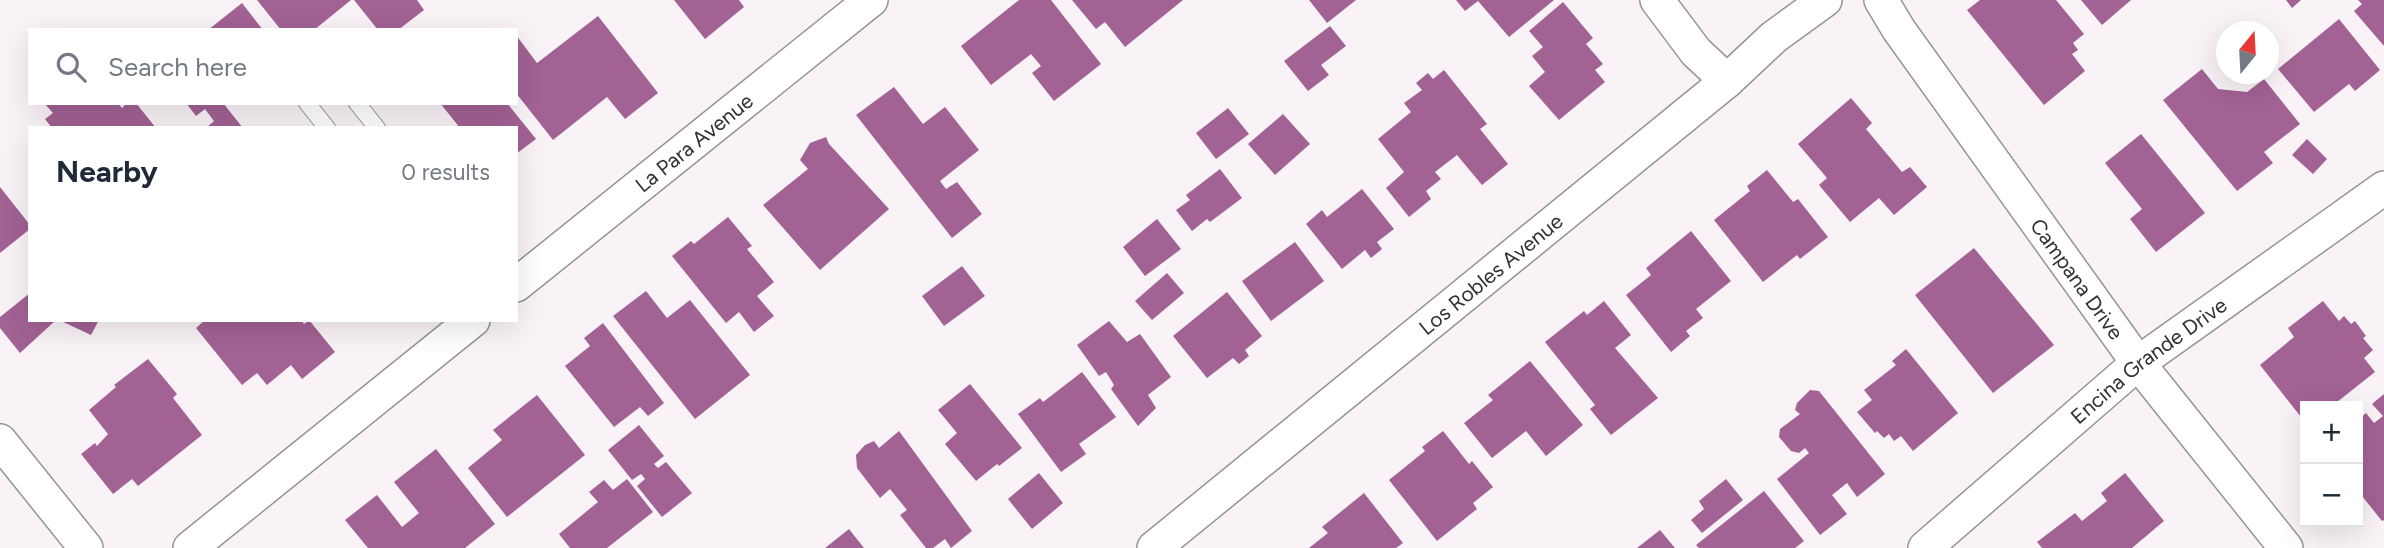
<!DOCTYPE html>
<html lang="en">
<head>
<meta charset="utf-8">
<style>
  :root { --surface:#fff; --page:#f2f2f3; --text:#1f2937; --muted:#747a83; --line:#e0e1e3 }
  body { margin:0; font-family:Figtree,sans-serif; background:var(--page); color:var(--text) }
  .controls { position:absolute; right:21px; bottom:21px; display:grid; overflow:hidden; border-radius:0px; box-shadow:0 7px 28px #0002 }
  .controls button { width:63px; height:63px; display:grid; place-items:center; padding:0; border:0; border-bottom:2px solid var(--line); background:var(--surface); color:var(--text); font:35px sans-serif }
  .compass { position:absolute; left:2216px; top:21px; width:63px; height:63px; border-radius:50%; background:var(--surface); box-shadow:0 7px 28px #0002; rotate:18deg }
  .list { margin:0; padding:0; list-style:none }
  h2 { display:flex; justify-content:space-between; align-items:center; height:91px; margin:0; padding:0 28px; font-size:30px }
  h2 small { font-size:23px; font-weight:400; color:var(--muted) }
  .icon { flex:none; width:38px; height:38px; fill:none; stroke:currentColor; stroke-width:2; stroke-linecap:round; stroke-linejoin:round }
  .map { position:relative; flex:none; width:2384px; height:548px; overflow:hidden }
  .search { position:absolute; background:var(--surface); box-shadow:0 7px 28px #0002; left:28px; top:28px; width:490px; height:77px; display:flex; align-items:center; gap:18px; box-sizing:border-box; padding:0 24px; border-radius:0px; color:var(--muted); font-size:26px }
  .panel { position:absolute; background:var(--surface); box-shadow:0 7px 28px #0002; left:28px; top:126px; width:490px; height:196px; border-radius:0px }
  .map>svg:first-child { display:block }
</style>
</head>
<body>
<div class="map">
<svg width="2384" height="548" viewBox="0 0 2384 548">
  <rect width="100%" height="100%" fill="#f9f3f7"/>
  <!-- building -->
  <path fill="#a26294" d="M257,0H351L314,30H281Z
    M354,0H417L424,10L398,30H378Z
    M674,0H739L744,7L705,39Z
    M1019,0H1051L1101,64L1054,101L1032,73L1041,66L1031,54L991,85L961,46Z
    M1072,0H1183L1125,47L1105,22L1096,29Z
    M1309,0H1356L1327,23Z
    M1456,0H1554L1509,37L1478,1L1465,11Z
    M1980,0H2056L2084,34L2073,43L2078,50L2072,54L2085,71L2044,105L1967,10Z
    M2081,0H2131L2102,25Z
    M2286,0H2301L2292,8Z
    M2358,0H2384V46L2354,11L2362,4Z
    M1563,2L1593,38L1586,44L1603,64L1595,70L1605,82L1559,120L1529,86L1545,72L1532,56L1543,47L1529,31Z
    M242,3L263,30H208Z
    M598,16L658,93L625,119L607,97L553,140L516,93V35L537,63Z
    M2339,19L2380,70L2355,91L2349,84L2314,112L2278,69Z
    M1330,26L1346,46L1321,65L1329,75L1308,91L1284,61Z
    M2202,69L2218,89L2247,92L2264,79L2300,124L2264,152L2273,163L2237,191L2163,100Z
    M1444,70L1487,124L1480,129L1508,164L1482,185L1457,155L1435,172L1441,179L1426,191L1431,199L1409,217L1386,188L1404,172L1378,139L1411,112L1404,103L1422,90L1416,83L1428,73L1433,79Z
    M894,87L923,124L945,107L979,150L940,181L946,189L957,182L982,214L952,238L856,115Z
    M1851,98L1872,123L1866,129L1902,172L1910,167L1927,187L1894,215L1879,198L1850,222L1819,185L1827,178L1798,144Z
    M44,103H118L122,108L127,103H136L156,128H52L45,119L53,113Z
    M186,103H223L243,128H206L214,121L205,109L196,116Z
    M440,103H507L536,139L516,154V128H460Z
    M1228,108L1249,134L1216,159L1196,133Z
    M1283,114L1310,144L1275,175L1248,144Z
    M2141,134L2205,213L2156,252L2130,219L2142,209L2105,163Z
    M826,137L829,144L889,209L820,270L763,205L808,169L800,160L810,143Z
    M2307,139L2327,159L2313,174L2292,155Z
    M1220,169L1242,198L1210,222L1207,219L1192,231L1176,210L1190,200L1186,195Z
    M1767,170L1793,202L1798,199L1828,237L1800,259L1797,255L1763,282L1714,220L1750,191L1747,186Z
    M0,187L30,225V229L0,253Z
    M1362,189L1394,229L1377,242L1382,249L1371,258L1365,250L1342,269L1306,224L1322,210L1327,217Z
    M728,217L752,246L747,249L774,282L757,296L774,316L754,332L739,312L726,323L672,256L691,241L694,244Z
    M1157,219L1181,249L1145,276L1123,247Z
    M1691,231L1731,281L1696,309L1703,318L1686,331L1690,336L1671,352L1626,295L1651,275L1646,268Z
    M1295,242L1324,281L1271,321L1242,281Z
    M1974,248L2054,345L1993,393L1915,295Z
    M962,266L985,296L944,326L922,296Z
    M1167,273L1184,293L1152,320L1135,301Z
    M646,291L667,318L690,300L750,375L695,419L613,316Z
    M1227,292L1262,336L1245,350L1249,356L1239,364L1233,358L1207,378L1173,336Z
    M30,293V320H56L20,353L0,328V317Z
    M1604,301L1631,335L1615,348L1658,398L1611,435L1590,409L1595,405L1545,342L1584,311L1587,315Z
    M2323,301L2339,321L2344,316L2351,324L2355,321L2366,336L2363,338L2373,350L2364,358L2375,372L2332,406H2305V422L2260,365L2294,337L2288,328Z
    M59,320H99L91,335Z
    M205,320H301L304,324L309,320L335,352L302,379L291,365L267,385L257,373L242,385L196,328Z
    M1109,321L1127,342L1140,334L1171,377L1148,395L1156,408L1138,426L1111,389L1114,385L1106,372L1099,376L1077,345Z
    M603,323L664,403L648,416L640,407L614,427L565,366L590,346L584,338Z
    M1906,349L1958,413L1913,451L1901,436L1894,441L1889,434L1884,438L1877,431L1875,433L1857,412L1872,400L1864,390L1896,365L1892,361Z
    M148,359L177,394L173,398L202,435L138,486L132,479L113,494L81,454L95,443L97,446L108,434L89,410L116,387L114,385Z
    M1530,361L1583,425L1546,456L1526,431L1492,458L1464,423L1493,400L1488,395Z
    M1082,372L1116,417L1079,444L1086,454L1061,472L1018,414L1040,398L1043,402Z
    M970,384L1022,448L999,466L997,464L976,481L945,444L957,433L938,410Z
    M1810,390L1819,391L1885,474L1857,497L1847,483L1832,495L1847,514L1820,535L1777,479L1809,453L1805,448L1799,453L1791,451L1779,437L1780,429L1800,414L1795,410L1797,403Z
    M2384,394V520L2382,521L2358,491V420L2366,413L2374,423L2383,416L2372,404Z
    M537,395L585,455L507,517L468,468L502,440L493,430Z
    M639,425L664,456L654,464L658,468L666,462L692,493L662,517L637,486L645,479L641,474L632,480L608,450Z
    M899,431L972,531L951,548L945,539L933,548H926L900,515L907,510L890,489L880,498L857,468L856,455L865,445L874,441L879,448Z
    M1443,431L1469,464L1472,461L1493,487L1473,503L1477,509L1437,541L1389,480L1425,451L1422,447Z
    M436,449L495,524L465,548H368L345,520L377,495L402,527L419,513L394,482Z
    M1039,473L1063,503L1032,529L1008,499Z
    M2125,473L2164,521L2132,548H2042L2037,542L2075,513L2082,521L2107,501L2101,493Z
    M627,479L653,512L607,548H570L559,534L598,502L589,492L604,480L613,490Z
    M1726,479L1743,500L1702,533L1691,520L1704,509L1699,501Z
    M1764,491L1804,541L1795,548H1699L1696,545Z
    M1364,493L1403,543L1396,548H1309L1328,533L1322,527Z
    M849,529L864,548H825Z
    M1660,530L1675,548H1637Z"/>
  <g fill="none" stroke-linecap="round" stroke-linejoin="round">
    <!-- lane casing -->
    <g stroke="#999397" stroke-width="18">
      <path id="lane" d="M307,103L327,128
        M357,103L377,128"/>
    </g>
    <!-- street casing -->
    <g stroke="#999397" stroke-width="36">
      <g id="street">
        <path d="M1657,0L1696,52L1727,81"/>
        <path id="s1" d="M1881,0L1899,30L2138,363L2286,548"/>
        <path id="s2" d="M516,285L871,0"/>
        <path d="M0,441L86,548"/>
        <path d="M190,548L473,320"/>
        <path id="s3" d="M1154,548L1727,81L1774,37L1825,0"/>
        <path id="s4" d="M1925,548L2138,363L2384,188"/>
      </g>
    </g>
    <!-- lane -->
    <use href="#lane" stroke="#fff" stroke-width="16"/>
    <!-- street -->
    <use href="#street" stroke="#fff" stroke-width="33"/>
  </g>
  <g text-anchor="middle" dominant-baseline="central" stroke-width="7" stroke-linejoin="round" paint-order="stroke">
    <!-- street labels -->
    <g font-size="21" fill="#323031" stroke="#f9f3f7">
      <text stroke="none"><textPath href="#s2" startOffset="228">La Para Avenue</textPath></text>
      <text stroke="none"><textPath href="#s3" startOffset="434">Los Robles Avenue</textPath></text>
      <text stroke="none"><textPath href="#s1" startOffset="341">Campana Drive</textPath></text>
      <text stroke="none"><textPath href="#s4" startOffset="292">Encina Grande Drive</textPath></text>
    </g>
  </g>
</svg>
<div class="controls">
<button>+</button>
<button>−</button>
</div>
<svg class="compass" viewBox="-18 -18 36 36"><path d="M0-13l5 13h-10z" fill="#e53935"/><path d="M0 13l5-13h-10z" fill="#747a83"/></svg>
<div class="search"><svg class="icon" aria-label="search" viewBox="0 0 24 24"><circle cx="10" cy="10" r="6"/><path d="M15 15l6 6"/></svg>Search here</div>
<section class="panel">
<h2>Nearby<small>0 results</small></h2>
<ul class="list">
</ul>
</section>
</div>
</body>
</html>
